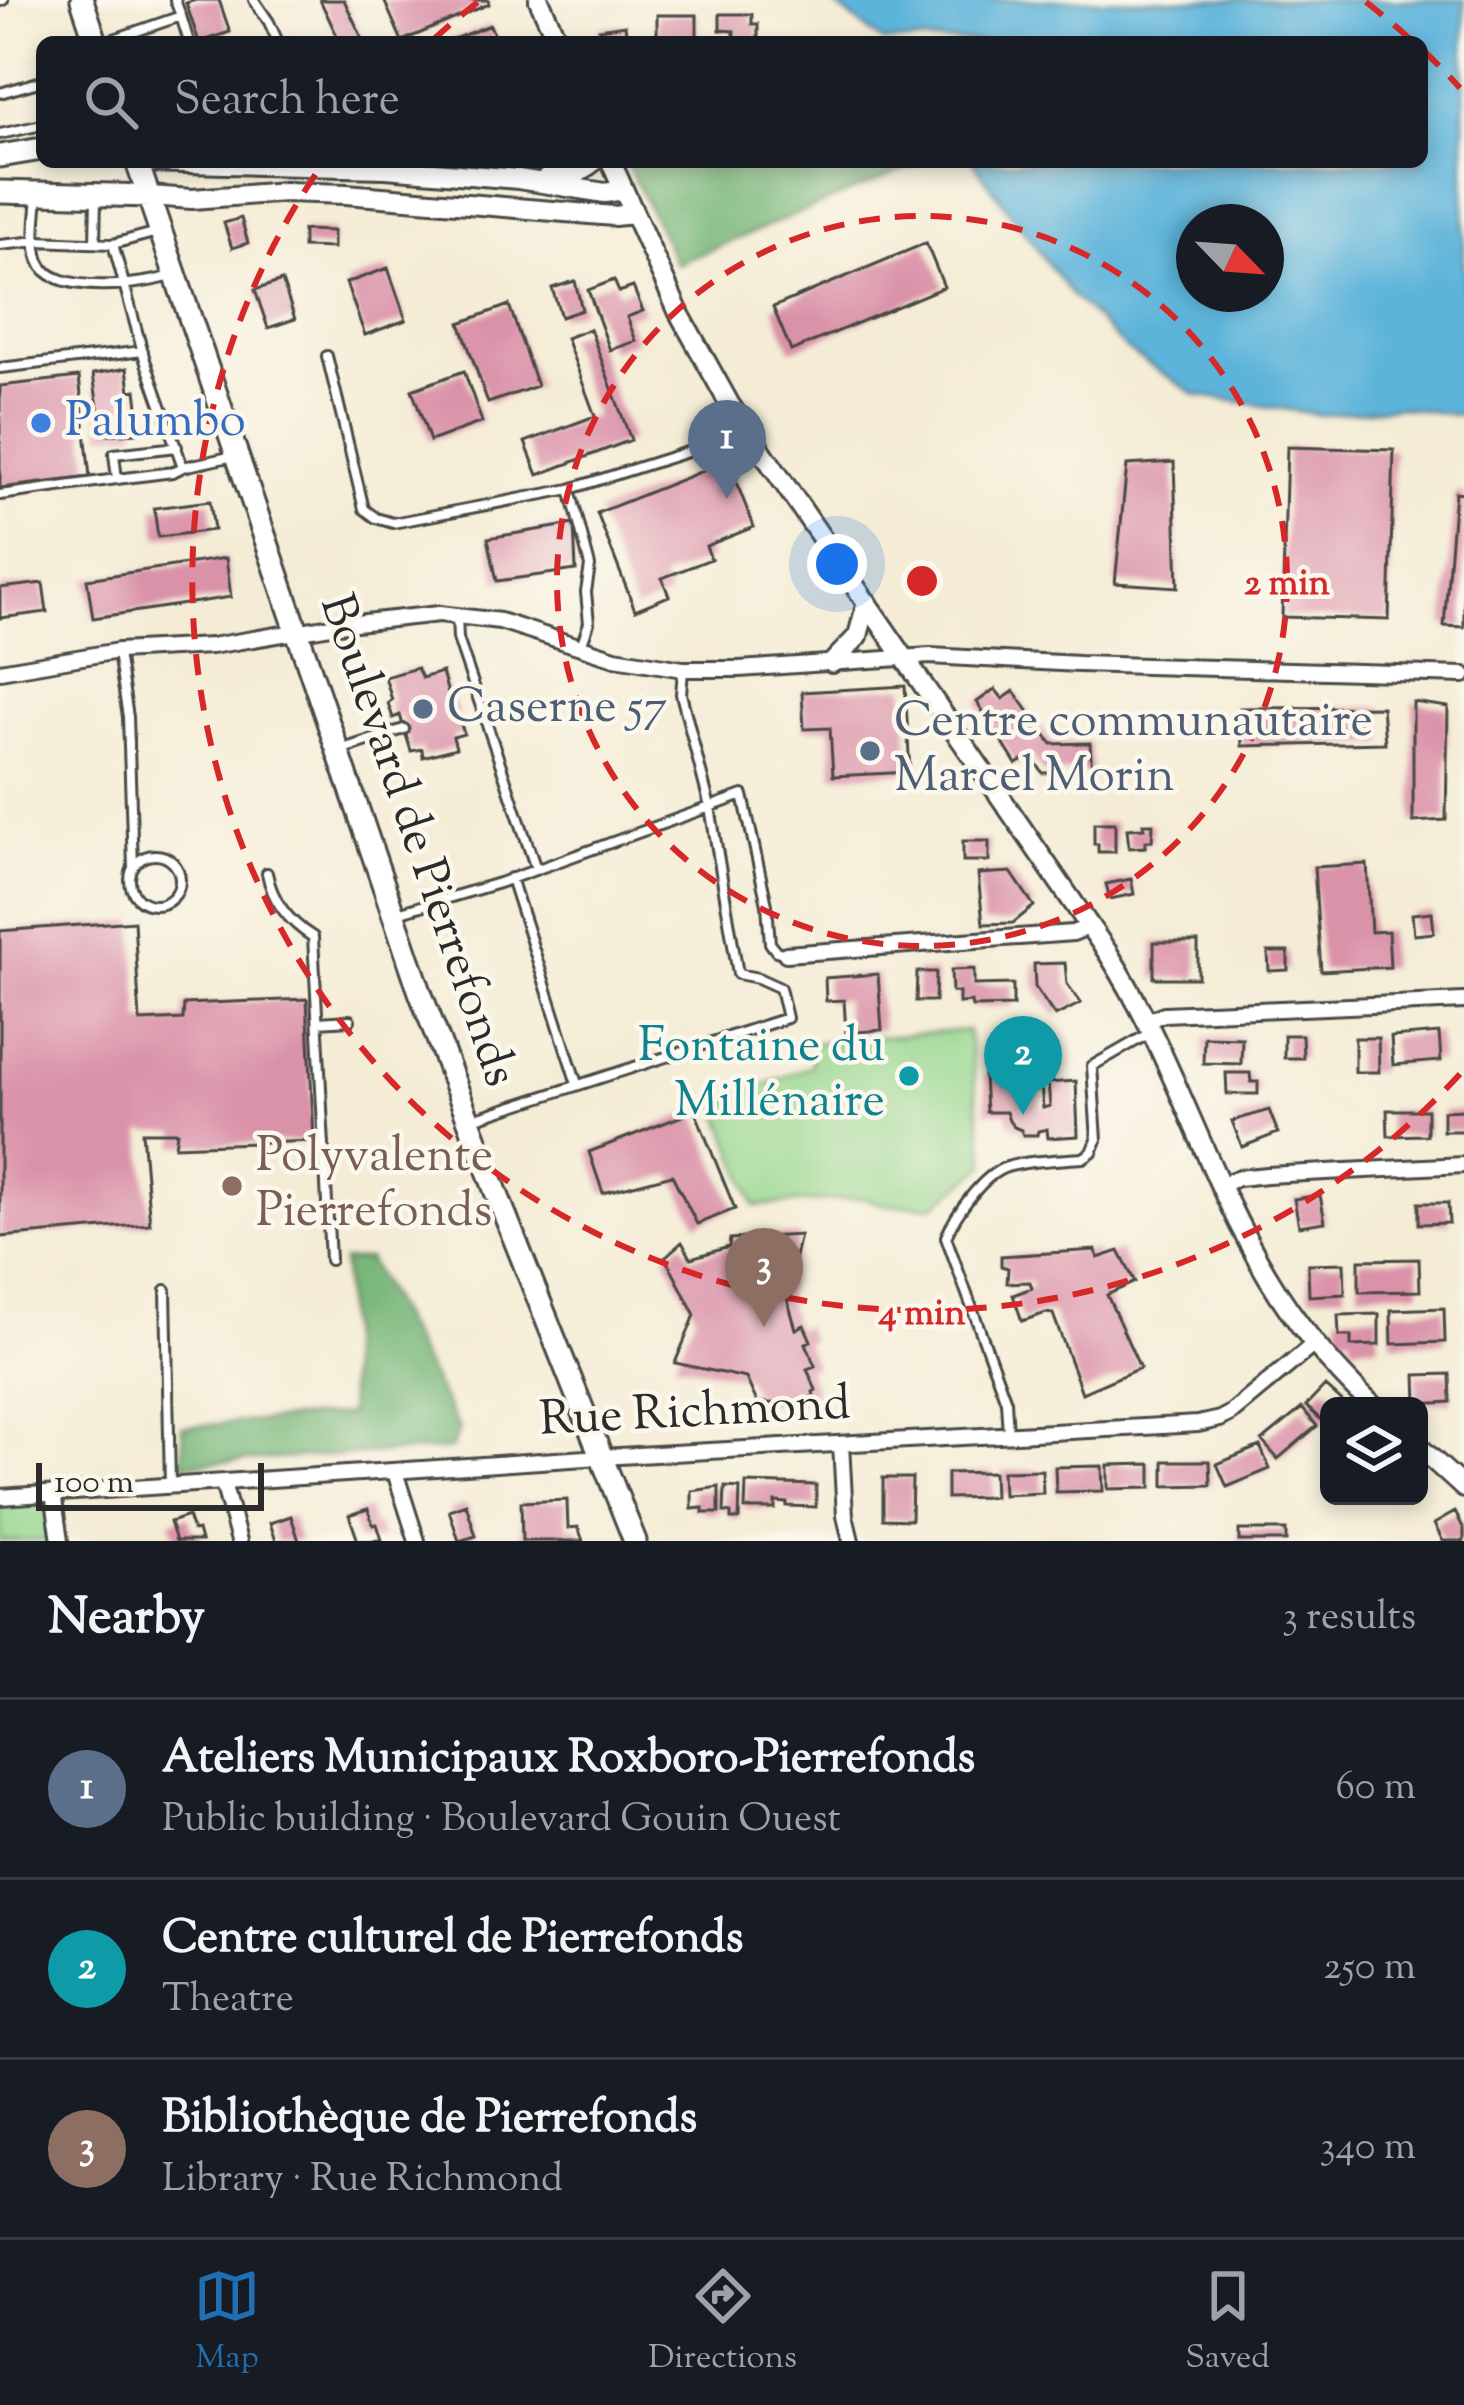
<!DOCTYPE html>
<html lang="en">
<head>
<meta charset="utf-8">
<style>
  :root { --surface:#171b24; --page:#20242c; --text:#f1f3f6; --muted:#9ea1a6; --line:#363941; --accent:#1f6fb2 }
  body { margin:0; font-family:"Sorts Mill Goudy",serif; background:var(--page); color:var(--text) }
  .controls { position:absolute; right:36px; bottom:36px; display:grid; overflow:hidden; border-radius:18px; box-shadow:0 6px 18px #0003 }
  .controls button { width:108px; height:108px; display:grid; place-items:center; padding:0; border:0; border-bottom:3px solid var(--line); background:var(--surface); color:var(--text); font:60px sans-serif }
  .compass { position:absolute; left:1176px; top:204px; width:108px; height:108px; border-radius:50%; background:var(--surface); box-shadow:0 6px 18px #0003; rotate:115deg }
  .scale { position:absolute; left:36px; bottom:30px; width:228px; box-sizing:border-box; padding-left:12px; border:6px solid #2b2b2b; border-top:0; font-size:33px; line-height:42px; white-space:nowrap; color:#2b2b2b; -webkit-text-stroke:9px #fbf7ec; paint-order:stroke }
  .you { position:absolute; left:837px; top:564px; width:42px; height:42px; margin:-30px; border:9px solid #fff; border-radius:50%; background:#1a73e8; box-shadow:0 0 0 18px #1a73e833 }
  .badge { display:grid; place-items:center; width:78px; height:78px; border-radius:50%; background:var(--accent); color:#fff; font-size:39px; font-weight:700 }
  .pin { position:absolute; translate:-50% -99px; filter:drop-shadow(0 3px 6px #0008) }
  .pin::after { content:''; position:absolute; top:63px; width:42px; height:36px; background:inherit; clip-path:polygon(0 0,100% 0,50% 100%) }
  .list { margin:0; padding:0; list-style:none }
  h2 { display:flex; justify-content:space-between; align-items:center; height:156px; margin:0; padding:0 48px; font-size:51px }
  h2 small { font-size:39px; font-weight:400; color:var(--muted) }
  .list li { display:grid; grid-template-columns:78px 1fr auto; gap:36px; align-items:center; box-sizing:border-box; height:180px; padding:0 48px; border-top:3px solid var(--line) }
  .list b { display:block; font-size:45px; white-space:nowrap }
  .list p { margin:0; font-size:39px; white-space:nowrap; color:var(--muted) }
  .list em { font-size:39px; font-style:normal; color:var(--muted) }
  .icon { flex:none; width:66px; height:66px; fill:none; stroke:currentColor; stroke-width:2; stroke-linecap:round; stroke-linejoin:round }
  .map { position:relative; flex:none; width:1464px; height:1541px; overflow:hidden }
  .search { position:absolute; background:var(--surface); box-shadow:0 6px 18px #0003; left:36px; right:36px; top:36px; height:132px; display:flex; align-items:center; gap:30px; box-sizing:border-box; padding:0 42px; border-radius:18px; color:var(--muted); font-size:45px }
  .sheet { height:696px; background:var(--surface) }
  nav { display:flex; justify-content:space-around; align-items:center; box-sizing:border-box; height:168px; border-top:3px solid var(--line); background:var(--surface); font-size:33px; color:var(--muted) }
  nav a { display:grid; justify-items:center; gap:6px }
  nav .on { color:var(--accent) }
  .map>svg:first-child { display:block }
</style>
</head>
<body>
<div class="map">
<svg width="1464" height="1541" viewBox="0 0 1464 1541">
  <rect width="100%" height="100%" fill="#fbf7ec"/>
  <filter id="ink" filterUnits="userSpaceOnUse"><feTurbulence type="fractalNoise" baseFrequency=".00833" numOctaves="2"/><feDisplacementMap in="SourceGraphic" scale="24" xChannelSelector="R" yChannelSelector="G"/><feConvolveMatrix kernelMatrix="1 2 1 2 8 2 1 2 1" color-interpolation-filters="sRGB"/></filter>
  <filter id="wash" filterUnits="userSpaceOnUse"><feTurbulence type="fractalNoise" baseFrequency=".004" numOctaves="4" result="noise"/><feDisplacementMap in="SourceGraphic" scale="48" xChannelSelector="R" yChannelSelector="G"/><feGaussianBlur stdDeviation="2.7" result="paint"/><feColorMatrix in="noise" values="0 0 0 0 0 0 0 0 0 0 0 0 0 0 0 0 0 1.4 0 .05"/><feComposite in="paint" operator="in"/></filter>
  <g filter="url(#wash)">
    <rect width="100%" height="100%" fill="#f4ecd5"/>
    <!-- green -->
    <path fill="#94d58c" stroke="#60805c" stroke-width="3" d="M968,1030L986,1165L934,1206L886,1205L863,1198L755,1206L716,1104L811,1066L812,1043Z
      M39,1504L53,1514L57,1541H0V1506Z"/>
    <!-- forest -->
    <path fill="#77b678" stroke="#517052" stroke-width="3" d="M626,162H923L676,264Z
      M368,1259L459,1429L451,1449L184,1464L182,1427L349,1414L343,1261Z"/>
    <!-- water -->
    <path fill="#5db4da" stroke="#447082" stroke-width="3" fill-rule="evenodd" d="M829,0H1464V416L1397,407L1321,415L1196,395L1127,350L1071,295L973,162H1422V42H883ZM1194,222H1266V294H1194Z"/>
    <g id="blocks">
      <!-- building -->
      <path fill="#da92a9" d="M196,0H219L230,32L199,42L186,3Z
        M320,0H344L364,42H340Z
        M384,0H488L489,4L402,41Z
        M720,14H752V24H758V41L734,40V31L720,30Z
        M657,15H697V42H657Z
        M490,25L497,42H446Z
        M625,25L627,42H601L599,29Z
        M241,218L248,243L232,248L224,223Z
        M303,230L333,231V248L303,247Z
        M926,243L944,287L791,351L773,307Z
        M388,268L406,320L365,335L346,283Z
        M614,280L619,292L633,287L643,311L627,317L636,341L610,350L588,290Z
        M282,281L295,319L268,328L255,290Z
        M575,281L582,310L561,317L552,288Z
        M509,305L537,386L488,403L460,323Z
        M590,329L631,440L538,475L525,442L595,416L566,338Z
        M127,368L130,391L136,390L140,422H135L136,433L102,435L93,374Z
        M464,371L482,422L430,441L412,390Z
        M79,377L90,477L0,488V386Z
        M1287,447L1394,450L1389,620L1282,617Z
        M728,461L754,527L706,546L711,559L662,578L669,596L635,610L597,513Z
        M1174,462L1178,587L1115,583L1127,465Z
        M1455,492L1464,493V627L1444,626Z
        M210,501L214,530L158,537L154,508Z
        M574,524L576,570L497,581L488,538Z
        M226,558L231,597L93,618L87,579Z
        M43,583L47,612L0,618V588Z
        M417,668L422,678L442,672L449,697L452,695L464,734L453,737L456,748L423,757L422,749L411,751L400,715L393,718L388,703L392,700L385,677Z
        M905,686L910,772L833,776L830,728L804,729L802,692Z
        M995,689L1003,699L1014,691L1052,744L1090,743L1092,772L1043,773L1031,756L1016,764L977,702Z
        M1413,702L1448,707L1446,820L1413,822Z
        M1382,707L1385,743L1242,746L1240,708Z
        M1094,823H1115V852H1098V844H1094Z
        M1143,824H1153L1152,841H1145V847L1129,848L1127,829L1144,828Z
        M963,841H989V861H963Z
        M1367,864L1371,932L1388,931L1390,967L1321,971L1314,867Z
        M1011,872L1034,906L1013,923L983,924L978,874Z
        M1131,879L1134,894L1110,899L1106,884Z
        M1432,912L1434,933L1414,935L1412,914Z
        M134,921L140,1021L183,1019L184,1004L307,999L314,1141L175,1146L177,1132H142L150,1224L0,1237V931Z
        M1154,942H1198V978H1154Z
        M1268,952H1288V970L1269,971Z
        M1065,963L1067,984L1081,1003L1055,1016L1035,987L1034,964Z
        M974,969V985L1013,984V1006L972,1007L971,1002L959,1003V992H952L951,970Z
        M917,972H936L935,1001H916Z
        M878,974L882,1030L846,1033L844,1000L826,1001L825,978Z
        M1439,1033L1441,1061L1393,1065L1391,1037Z
        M1284,1035H1302L1303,1058H1284Z
        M1204,1037L1242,1038L1241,1064L1203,1063Z
        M1355,1038H1378L1379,1072H1355Z
        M1040,1073L1043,1108L1050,1106L1048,1083L1076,1081L1078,1136L1048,1138L1047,1129L1038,1131L1037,1135H1023L1021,1130L1014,1127L1009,1121L1006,1112H986L984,1075Z
        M1226,1073H1250L1251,1082H1258V1094H1227Z
        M1269,1110L1278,1133L1242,1147L1232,1121Z
        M1387,1110H1427V1135L1388,1136Z
        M1464,1110V1131H1443V1111Z
        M695,1111L735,1209L697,1224L672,1175L603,1193L589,1152Z
        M1320,1195L1325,1222L1299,1226L1294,1199Z
        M1419,1203H1448L1449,1223L1419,1224Z
        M800,1235L786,1295L796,1329L804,1325L811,1341L806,1343L815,1366L807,1369L816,1390L813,1392L814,1396L792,1405L757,1402L746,1378L675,1363L695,1315L665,1257L682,1242L691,1258L729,1247L730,1239Z
        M1096,1250L1098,1258L1119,1251L1135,1282L1107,1295L1140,1368L1082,1393L1053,1314L1046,1313L1022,1321L1013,1295L1032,1288L1030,1282L1007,1283L1008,1268L1001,1266V1256Z
        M1419,1259L1420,1291L1359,1292V1260Z
        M1344,1263L1345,1294L1309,1296L1308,1264Z
        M1444,1308L1445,1342L1392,1344L1391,1310Z
        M1379,1314V1345L1351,1346V1336H1339L1338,1315Z
        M1450,1374L1451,1402L1417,1404L1416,1375Z
        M1325,1386L1347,1406H1329V1427L1306,1406Z
        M1302,1408L1317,1426L1278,1459L1262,1441Z
        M1260,1446L1270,1469L1227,1487L1217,1464Z
        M1164,1461H1210L1211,1485L1164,1486Z
        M1151,1464V1488L1108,1489V1465Z
        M1102,1466L1103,1491L1056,1492L1055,1467Z
        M1042,1470L1043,1493L1003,1495L1002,1471Z
        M993,1472L994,1497L947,1498V1473Z
        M883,1478H912L911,1520L883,1519Z
        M746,1483L816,1485V1507L787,1506V1503L775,1502V1509H745Z
        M719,1487V1513H703V1508L692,1509V1491Z
        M725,1487L740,1488L739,1519H731V1513L724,1512Z
        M567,1500L568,1528L578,1527L583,1541H522L521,1502Z
        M466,1504L476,1536L459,1541L449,1510Z
        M368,1509L373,1525L377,1524L382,1540L358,1541L349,1515Z
        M1455,1512L1464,1529V1541H1443L1434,1524Z
        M188,1516L193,1531L198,1530L201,1541H176L170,1522Z
        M291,1516L299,1541H276L270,1523Z
        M1239,1530H1286V1541H1239Z"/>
    </g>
  </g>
  <g filter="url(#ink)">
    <use href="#blocks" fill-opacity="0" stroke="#494844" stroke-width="3"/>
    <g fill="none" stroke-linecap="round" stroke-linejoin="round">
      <!-- service casing -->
      <g stroke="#494844" stroke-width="14">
        <path id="service" d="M175,0L181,16
          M254,0L269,22L278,42
          M0,1L3,0
          M105,42L181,16L189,42
          M0,93L42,81
          M0,134L42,125
          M38,194C37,214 32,243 39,261C52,297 146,285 174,275
          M95,243L96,197
          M113,244L145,360L183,467L234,456
          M0,245L37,241L113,244L161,231
          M327,356L364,509L376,518L393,523L570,489L719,442L744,430
          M0,368L143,351
          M177,447L114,454L117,479L173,472L183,467
          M570,489L590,566L586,592L589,623L581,646
          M0,495L117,479
          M457,616L458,639L536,869
          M118,653L128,717L133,867
          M343,749L404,729
          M130 880a25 25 0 1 1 50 0a25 25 0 1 1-50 0Z
          M267,873C272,900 289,922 313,937L330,1260
          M511,878L577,1084
          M394,914L499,883L743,795L767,905L770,943L776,951L786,954
          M318,1022L350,1020
          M470,1120L787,1018L780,988L758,978L738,974L710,807L681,694L683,671
          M166,1290L170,1485
          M1008,1433L1006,1401L946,1237C955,1215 983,1174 1007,1167C1030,1160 1059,1160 1083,1158L1092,1152L1097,1140L1092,1066L1150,1033"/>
      </g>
      <!-- minor casing -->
      <g stroke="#494844" stroke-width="20">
        <path id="minor" d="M0,671L118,651L211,646L337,625L439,614L500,621L615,658L683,669H739L930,656L1079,664L1464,675
          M786,954L1073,933L1090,926
          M1146,1021L1164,1014L1464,1001
          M1222,1184L1238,1178L1267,1175L1464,1165
          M841,1444L845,1516L851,1541
          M395,1472L417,1541
          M223,1483L239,1541
          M53,1493L60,1541
          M0,1497L601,1457L1198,1424L1220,1419L1231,1413L1314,1344"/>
      </g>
      <!-- tertiary casing -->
      <g stroke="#494844" stroke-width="24">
        <path id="tertiary" d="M539,0L558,42
          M143,162L386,168L518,179L605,193L623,190
          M611,162L679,313L730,405L1108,953C1173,1055 1206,1174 1268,1277C1297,1326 1332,1367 1373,1406
          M547,177L577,174L593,162
          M150,196L192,199L285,192L346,194L614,216L633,214
          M832,663L858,636L867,602
          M1419,1447L1464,1488"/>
      </g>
      <!-- secondary casing -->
      <g stroke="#494844" stroke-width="27">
        <path id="secondary" d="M82,0L96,42
          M0,156L42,149
          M137,162L420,992L501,1205L635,1541
          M0,192L150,196"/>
      </g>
      <!-- service -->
      <use href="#service" stroke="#fff" stroke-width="8"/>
      <!-- minor -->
      <use href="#minor" stroke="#fff" stroke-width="14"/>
      <!-- tertiary -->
      <use href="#tertiary" stroke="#fff" stroke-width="18"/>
      <!-- secondary -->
      <use href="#secondary" stroke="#fff" stroke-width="21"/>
    </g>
  </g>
  <!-- distance rings -->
  <g fill="none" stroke="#d62828" stroke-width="6" stroke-dasharray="21 15">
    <circle cx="922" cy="581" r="365"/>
    <path d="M1460 1074A730 730 0 0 1 324 162M434 39A730 730 0 0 1 478 2M1366 2A730 730 0 0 1 1410 39M1424 51A730 730 0 0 1 1460 88"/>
  </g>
  <!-- markers -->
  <circle fill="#3f7fe0" stroke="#fbf7ec" stroke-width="4.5" cx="41" cy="423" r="12"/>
  <g fill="#5c6f8a" stroke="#fbf7ec" stroke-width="4.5">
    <circle cx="423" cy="709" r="12"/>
    <circle cx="870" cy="751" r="12"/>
  </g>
  <circle fill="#0f9aa8" stroke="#fbf7ec" stroke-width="4.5" cx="909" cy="1076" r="12"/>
  <circle fill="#8d6e63" stroke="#fbf7ec" stroke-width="4.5" cx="232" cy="1186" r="12"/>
  <g text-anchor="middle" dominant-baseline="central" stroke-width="9" stroke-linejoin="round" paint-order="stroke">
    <!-- shop labels -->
    <g font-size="48" fill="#366cbe" stroke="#fbf7ec" text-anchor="start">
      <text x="65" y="423">Palumbo</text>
    </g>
    <!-- service labels -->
    <g font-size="48" fill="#4e5e75" stroke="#fbf7ec" text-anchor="start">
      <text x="447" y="709">Caserne 57</text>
      <text x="894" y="723">Centre communautaire<tspan x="894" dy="55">Marcel Morin</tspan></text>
    </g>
    <!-- street labels -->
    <g font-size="48" fill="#2b2b2b" stroke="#fbf7ec">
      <text transform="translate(416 841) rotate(71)">Boulevard de Pierrefonds</text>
      <text transform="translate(695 1414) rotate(-3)">Rue Richmond</text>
    </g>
    <!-- culture labels -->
    <g font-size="48" fill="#0d838f" stroke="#fbf7ec" text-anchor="end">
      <text x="885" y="1048">Fontaine du<tspan x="885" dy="55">Millénaire</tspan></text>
    </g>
    <!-- education labels -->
    <g font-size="48" fill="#785e54" stroke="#fbf7ec" text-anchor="start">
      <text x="256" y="1158">Polyvalente<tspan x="256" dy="55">Pierrefonds</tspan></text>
    </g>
  </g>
  <circle cx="922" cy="581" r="18" fill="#d62828" stroke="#fbf7ec" stroke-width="6"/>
  <g font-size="36" text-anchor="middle" font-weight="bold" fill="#d62828" stroke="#fbf7ec" stroke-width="9" stroke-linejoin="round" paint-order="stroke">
    <text x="1287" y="594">2 min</text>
    <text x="922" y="1324">4 min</text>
  </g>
</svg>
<div class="controls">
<button><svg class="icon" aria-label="layers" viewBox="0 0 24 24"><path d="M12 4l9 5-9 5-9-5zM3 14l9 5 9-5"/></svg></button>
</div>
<svg class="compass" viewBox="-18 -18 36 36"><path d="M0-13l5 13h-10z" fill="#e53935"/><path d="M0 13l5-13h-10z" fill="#9ea1a6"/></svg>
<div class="scale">100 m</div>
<div class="you"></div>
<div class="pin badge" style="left:727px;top:499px;background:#5c6f8a">1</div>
<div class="pin badge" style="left:1023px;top:1115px;background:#0f9aa8">2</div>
<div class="pin badge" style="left:764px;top:1327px;background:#8d6e63">3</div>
<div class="search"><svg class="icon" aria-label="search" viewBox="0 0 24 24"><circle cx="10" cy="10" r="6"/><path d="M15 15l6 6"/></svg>Search here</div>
</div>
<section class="sheet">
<h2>Nearby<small>3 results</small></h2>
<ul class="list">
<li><span class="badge" style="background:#5c6f8a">1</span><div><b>Ateliers Municipaux Roxboro-Pierrefonds</b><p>Public building · Boulevard Gouin Ouest</p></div><em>60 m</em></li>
<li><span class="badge" style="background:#0f9aa8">2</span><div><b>Centre culturel de Pierrefonds</b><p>Theatre</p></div><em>250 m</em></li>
<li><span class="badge" style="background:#8d6e63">3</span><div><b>Bibliothèque de Pierrefonds</b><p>Library · Rue Richmond</p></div><em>340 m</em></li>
</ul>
</section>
<nav>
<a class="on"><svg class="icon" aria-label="map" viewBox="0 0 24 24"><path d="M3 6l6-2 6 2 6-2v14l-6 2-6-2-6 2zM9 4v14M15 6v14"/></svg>Map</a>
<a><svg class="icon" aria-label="directions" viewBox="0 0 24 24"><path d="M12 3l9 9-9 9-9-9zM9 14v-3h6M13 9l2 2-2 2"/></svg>Directions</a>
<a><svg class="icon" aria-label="saved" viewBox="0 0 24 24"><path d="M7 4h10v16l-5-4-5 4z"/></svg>Saved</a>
</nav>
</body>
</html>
